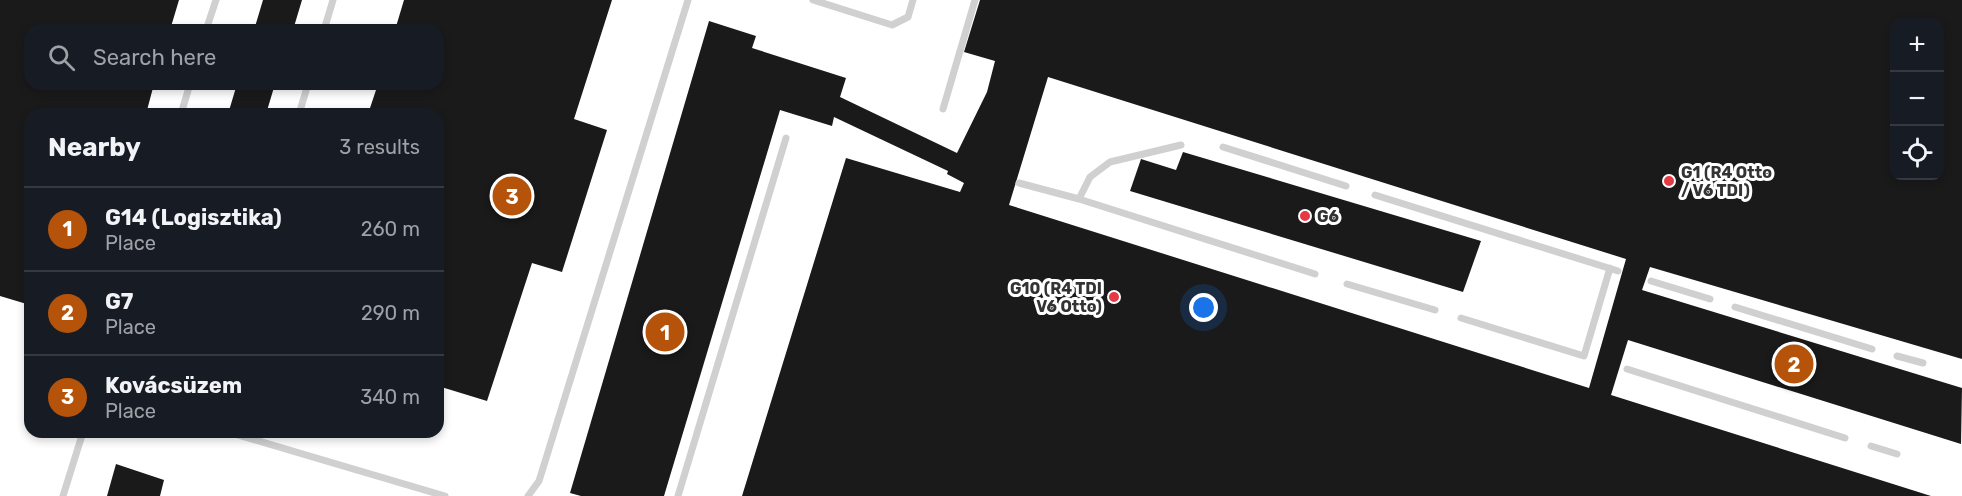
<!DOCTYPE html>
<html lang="en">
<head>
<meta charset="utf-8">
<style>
  :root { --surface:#171b24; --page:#242831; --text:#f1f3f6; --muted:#9ea1a6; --line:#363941; --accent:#b45309 }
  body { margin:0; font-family:Rubik,sans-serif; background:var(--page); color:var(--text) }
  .controls { position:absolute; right:18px; top:18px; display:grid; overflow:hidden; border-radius:12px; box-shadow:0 3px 9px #0003 }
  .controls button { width:54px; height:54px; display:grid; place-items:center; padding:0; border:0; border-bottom:2px solid var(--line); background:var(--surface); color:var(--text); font:30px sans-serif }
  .you { position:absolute; left:1204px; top:308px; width:21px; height:21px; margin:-15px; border:4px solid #fff; border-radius:50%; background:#1a73e8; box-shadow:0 0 0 9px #1a73e833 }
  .badge { display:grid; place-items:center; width:39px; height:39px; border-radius:50%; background:var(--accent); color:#fff; font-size:20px; font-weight:700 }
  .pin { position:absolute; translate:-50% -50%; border:3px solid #fff; box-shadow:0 2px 6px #0006 }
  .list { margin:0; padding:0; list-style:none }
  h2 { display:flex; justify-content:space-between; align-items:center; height:78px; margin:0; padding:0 24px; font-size:26px }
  h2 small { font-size:20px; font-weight:400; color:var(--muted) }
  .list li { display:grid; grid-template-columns:39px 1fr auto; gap:18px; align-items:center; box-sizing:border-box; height:84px; padding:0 24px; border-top:2px solid var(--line) }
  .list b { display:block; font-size:22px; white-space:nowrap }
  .list p { margin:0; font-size:20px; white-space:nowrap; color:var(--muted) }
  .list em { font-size:20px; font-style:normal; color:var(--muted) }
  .icon { flex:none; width:33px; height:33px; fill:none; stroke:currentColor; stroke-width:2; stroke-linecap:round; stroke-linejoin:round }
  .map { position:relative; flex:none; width:1962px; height:496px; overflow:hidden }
  .search { position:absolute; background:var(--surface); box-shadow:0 3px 9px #0003; left:24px; top:24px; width:420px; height:66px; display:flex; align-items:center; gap:15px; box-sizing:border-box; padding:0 21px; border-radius:18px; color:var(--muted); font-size:22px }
  .panel { position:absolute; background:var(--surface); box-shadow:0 3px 9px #0003; left:24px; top:108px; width:420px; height:330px; border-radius:18px }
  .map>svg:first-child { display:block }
</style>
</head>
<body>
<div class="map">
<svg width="1962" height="496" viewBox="0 0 1962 496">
  <rect width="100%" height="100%" fill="#fff"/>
  <!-- building -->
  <path fill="#1a1a1a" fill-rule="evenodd" d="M0,0H179L170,30H30V84H154L146,114H30V305L0,296Z
    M263,0H302L293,30H254Z
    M404,0H612L574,119L607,130L562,272L532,263L487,401L438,386V114H368L378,84H438V30H395Z
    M980,0H1962V359L1650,267L1642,290L1962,388L1961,444L1628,340L1611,395L1931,496H742L846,158L960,192L964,183L947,174L948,171L834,117L832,126L780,110L664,496H581L570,493L709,21L756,36L752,48L846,78L840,97L957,153L987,92L995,61L964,52ZM1894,22H1940V176H1894ZM1048,77L1626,259L1589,388L1009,205Z
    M237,84H275L266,114H228Z
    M1183,152L1481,241L1463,292L1130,191L1141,159L1176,170Z
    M116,464L164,480L160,496H107Z"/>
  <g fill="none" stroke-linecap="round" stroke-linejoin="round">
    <!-- lane -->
    <path stroke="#d0d0d0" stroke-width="7" d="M813,0L892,25L908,17L913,0
      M206,30L216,0
      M324,30L333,0
      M943,109L975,0
      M181,114L190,84
      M299,114L308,84
      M1181,145L1110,162L1090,177L1079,199L1315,274
      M1223,147L1346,186
      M1019,183L1079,199
      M1375,195L1618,271
      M1651,281L1710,299
      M1347,284L1435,310
      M1735,307L1872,349
      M1461,318L1584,356L1610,268
      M1897,356L1923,363
      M1627,369L1845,438
      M228,432L445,496
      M1871,446L1897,454
      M63,496L83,432
      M528,496L539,481L688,0
      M678,496L786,138"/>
  </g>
  <!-- markers -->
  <g fill="#e63946" stroke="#fff" stroke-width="2">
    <circle cx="1669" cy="181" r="6"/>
    <circle cx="1305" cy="216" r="6"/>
    <circle cx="1114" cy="297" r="6"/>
  </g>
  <g text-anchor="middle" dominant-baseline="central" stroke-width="6" stroke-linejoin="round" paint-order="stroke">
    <!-- poi labels -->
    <g font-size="16" font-weight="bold" fill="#333" stroke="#fff" text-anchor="start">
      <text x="1681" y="172">G1 (R4 Otto<tspan x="1681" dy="18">/ V6 TDI)</tspan></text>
      <text x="1317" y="216">G6</text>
      <text x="1102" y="288" text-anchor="end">G10 (R4 TDI<tspan x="1102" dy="18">V6 Otto)</tspan></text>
    </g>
  </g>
</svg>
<div class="controls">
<button>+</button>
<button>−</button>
<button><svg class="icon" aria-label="locate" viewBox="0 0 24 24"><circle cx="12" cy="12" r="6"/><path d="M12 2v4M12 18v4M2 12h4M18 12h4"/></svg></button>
</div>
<div class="you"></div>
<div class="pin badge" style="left:665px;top:332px">1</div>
<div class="pin badge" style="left:1794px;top:364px">2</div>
<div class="pin badge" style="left:512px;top:196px">3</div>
<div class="search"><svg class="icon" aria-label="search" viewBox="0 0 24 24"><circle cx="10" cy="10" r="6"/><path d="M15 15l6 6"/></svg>Search here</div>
<section class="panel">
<h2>Nearby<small>3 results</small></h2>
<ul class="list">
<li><span class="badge">1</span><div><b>G14 (Logisztika)</b><p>Place</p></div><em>260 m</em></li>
<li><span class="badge">2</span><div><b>G7</b><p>Place</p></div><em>290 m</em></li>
<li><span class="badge">3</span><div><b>Kovácsüzem</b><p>Place</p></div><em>340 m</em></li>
</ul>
</section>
</div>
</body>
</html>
